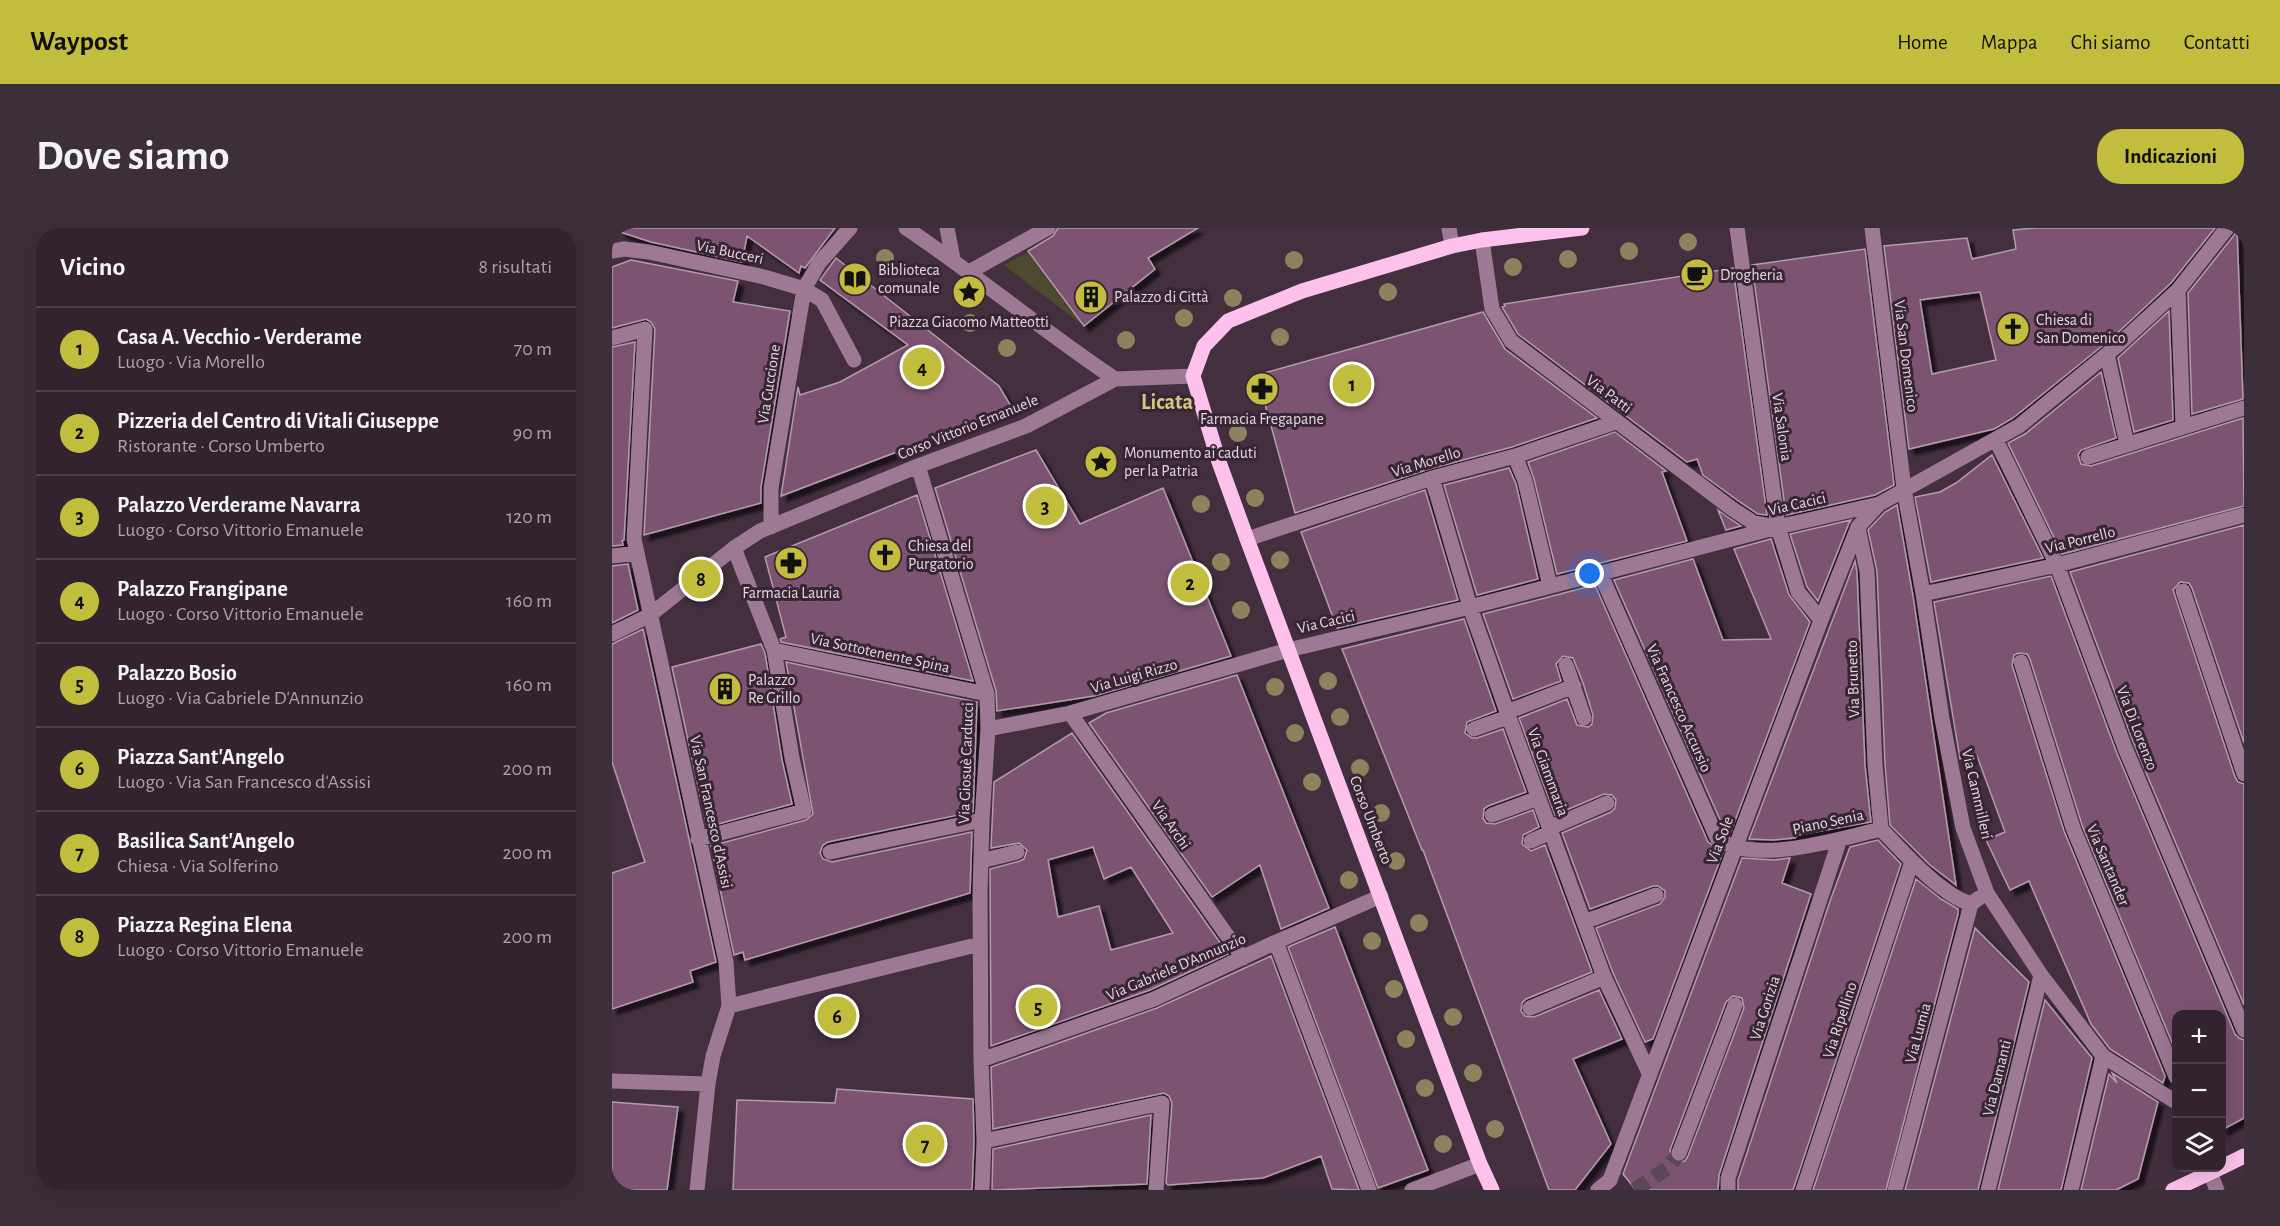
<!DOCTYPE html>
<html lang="it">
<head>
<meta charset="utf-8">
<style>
  :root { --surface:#32232e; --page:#3d2f3a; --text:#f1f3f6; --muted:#a8a4aa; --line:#4d404a; --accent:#c3bd3e }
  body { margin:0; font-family:"Alegreya Sans",sans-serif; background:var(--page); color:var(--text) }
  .controls { position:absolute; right:18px; bottom:18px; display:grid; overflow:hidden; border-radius:12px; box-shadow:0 6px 24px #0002 }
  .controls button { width:54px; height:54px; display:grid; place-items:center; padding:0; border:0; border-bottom:2px solid var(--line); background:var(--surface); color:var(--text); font:30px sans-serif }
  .you { position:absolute; left:978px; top:346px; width:21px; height:21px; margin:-15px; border:4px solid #fff; border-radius:50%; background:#1a73e8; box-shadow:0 0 0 9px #1a73e833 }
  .badge { display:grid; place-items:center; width:39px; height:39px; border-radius:50%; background:var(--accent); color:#111; font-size:20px; font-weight:700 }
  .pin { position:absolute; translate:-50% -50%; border:3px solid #fff; box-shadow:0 2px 6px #0006 }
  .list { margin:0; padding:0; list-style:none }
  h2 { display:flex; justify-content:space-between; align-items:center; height:78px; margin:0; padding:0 24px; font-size:26px }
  h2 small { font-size:20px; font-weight:400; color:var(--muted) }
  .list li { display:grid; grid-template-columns:39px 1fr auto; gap:18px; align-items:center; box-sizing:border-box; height:84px; padding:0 24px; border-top:2px solid var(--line) }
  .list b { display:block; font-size:22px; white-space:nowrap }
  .list p { margin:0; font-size:20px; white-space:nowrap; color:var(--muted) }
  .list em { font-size:20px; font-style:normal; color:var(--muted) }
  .icon { flex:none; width:33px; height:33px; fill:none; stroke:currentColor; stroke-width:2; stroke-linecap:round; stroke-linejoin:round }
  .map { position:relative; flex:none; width:1632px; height:962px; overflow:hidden; border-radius:24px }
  header { display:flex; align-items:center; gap:36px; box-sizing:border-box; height:84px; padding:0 30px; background:var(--accent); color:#111 }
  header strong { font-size:28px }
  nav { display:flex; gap:33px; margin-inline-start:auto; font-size:21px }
  .intro { display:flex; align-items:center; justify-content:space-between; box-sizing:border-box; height:144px; padding:0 36px }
  h1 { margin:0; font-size:42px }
  .button { padding:15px 27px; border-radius:24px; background:var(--accent); color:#111; font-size:21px; font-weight:700 }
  main { display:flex; gap:36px; padding:0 36px }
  aside { flex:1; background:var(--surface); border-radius:24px; box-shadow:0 6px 24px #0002 }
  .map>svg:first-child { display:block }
</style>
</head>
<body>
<header>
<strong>Waypost</strong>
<nav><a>Home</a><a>Mappa</a><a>Chi siamo</a><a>Contatti</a></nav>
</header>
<div class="intro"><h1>Dove siamo</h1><a class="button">Indicazioni</a></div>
<main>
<aside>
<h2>Vicino<small>8 risultati</small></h2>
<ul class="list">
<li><span class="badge">1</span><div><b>Casa A. Vecchio - Verderame</b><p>Luogo · Via Morello</p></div><em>70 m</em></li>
<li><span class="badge">2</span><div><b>Pizzeria del Centro di Vitali Giuseppe</b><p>Ristorante · Corso Umberto</p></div><em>90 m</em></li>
<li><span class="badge">3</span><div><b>Palazzo Verderame Navarra</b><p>Luogo · Corso Vittorio Emanuele</p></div><em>120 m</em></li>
<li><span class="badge">4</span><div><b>Palazzo Frangipane</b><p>Luogo · Corso Vittorio Emanuele</p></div><em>160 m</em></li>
<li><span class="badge">5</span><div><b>Palazzo Bosio</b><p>Luogo · Via Gabriele D'Annunzio</p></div><em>160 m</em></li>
<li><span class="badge">6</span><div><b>Piazza Sant'Angelo</b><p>Luogo · Via San Francesco d'Assisi</p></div><em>200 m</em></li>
<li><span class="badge">7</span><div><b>Basilica Sant'Angelo</b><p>Chiesa · Via Solferino</p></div><em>200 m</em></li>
<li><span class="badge">8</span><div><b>Piazza Regina Elena</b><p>Luogo · Corso Vittorio Emanuele</p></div><em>200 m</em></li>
</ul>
</aside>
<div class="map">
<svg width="1632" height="962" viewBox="0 0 1632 962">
  <defs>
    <filter id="shadow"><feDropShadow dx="5.5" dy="5.5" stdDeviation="1.5" flood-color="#0009"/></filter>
  </defs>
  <rect width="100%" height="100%" fill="#432f3e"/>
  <!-- green -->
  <path fill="#4c4b30" d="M416,24L472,98L392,37Z"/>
  <!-- building -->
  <path fill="#7c5371" stroke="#b49bad" stroke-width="1.5" fill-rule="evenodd" filter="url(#shadow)" d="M9,0H223L193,40L189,38L187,45L135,8L130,34L39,14L8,4Z
    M446,0H586L536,30L543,41L472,98L416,23L441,8Z
    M1424,0H1603L1559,55L1500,110L1401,190L1382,201L1297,221L1272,18L1355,10L1360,31L1404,21L1401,2ZM1368,64L1384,132L1320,146L1308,72Z
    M1625,0L1631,171L1580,186L1576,65L1623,6Z
    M1253,21L1282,257L1263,267L1174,287L1140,37Z
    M224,30L387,158L400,180L169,268L186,159L188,167L228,154L296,117L208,52Z
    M19,32L126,53L121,74L178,83L149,259V275L32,307L43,101L39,94L34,91L0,100V39Z
    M1121,40L1155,287L1146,286L1125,272L1091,247L1085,231L1075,234L906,106L890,79L893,78L892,76Z
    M1557,83L1561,192L1522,204L1506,130Z
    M871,84L893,121L985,190L900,219L817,241L683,285L645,147Z
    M23,114L12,312L10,313L11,317L0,318V119Z
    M1489,144L1504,210L1469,222L1466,227L1469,236L1479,238L1631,190L1632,278L1450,326L1396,215L1413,206Z
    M1003,204L1054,243L1050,244L1075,313L945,346L922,251L916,234Z
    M424,222L468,296L551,260L619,428L482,468L385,483L384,463L323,260Z
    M1380,227L1431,330L1319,354L1303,269L1328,264L1344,255Z
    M897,240L904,256L926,351L865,367L832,257Z
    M813,262L846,372L725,400L689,304Z
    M305,267L361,453L169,414L168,411L174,409L153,329Z
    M1285,277L1301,368L1344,657L1318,637L1278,597L1273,536L1265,343L1256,302L1273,284Z
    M1106,282L1114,288L1129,298L1114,302Z
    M1239,292L1237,295L1206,373L1195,359L1178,306Z
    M1632,297V515L1580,360L1577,355L1568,354L1561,362L1623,549L1626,554L1632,556V777L1522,516L1458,344Z
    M1159,311L1177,367L1198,394L1118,606L1113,603L1002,352L1081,331L1111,412L1159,411L1122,321Z
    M1243,333L1245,344L1253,537L1259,594L1186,607L1183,610L1161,612L1137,611Z
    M16,336L26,382L0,395V338Z
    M1439,348L1504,523L1623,806L1627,810L1632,812V890L1610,902V786H1564V805L1561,817L1470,597L1418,431L1415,426L1407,425L1402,427L1400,437L1452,603L1553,848L1551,855L1498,821L1479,796L1417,653L1398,662L1374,612L1393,604L1365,528L1348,531L1322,374Z
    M983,357L1096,614L1111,624L1041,811L1033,814L1001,745L984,700L1048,676L1053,669V663L1046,658H1041L978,681L950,605L999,584L1003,580L1004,572L1000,567L992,566L943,587L907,490L955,471L965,497L976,499L980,496L981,487L971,455L961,430L951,428L944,436L949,453L901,471L871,386Z
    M852,391L884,483L855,494L853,505L860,510H865L891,501L914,564L876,578L872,581L871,590L874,595L883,596L921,582L927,599L911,607L910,616L919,623L933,617L980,744L914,771L910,775L909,783L913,788L922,789L987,762L1010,811L961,831L999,916L963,962H937L811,622H810L730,421Z
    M31,401L104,734L78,743L81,754L0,781V645L33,634L0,534V416Z
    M149,416L153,425L170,532L180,576L95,599L60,439Z
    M174,434L365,474L361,584L216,614L211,617L208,625L211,631L220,634L360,604L358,665L133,732L131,724L122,727L99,618L194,592L201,586Z
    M625,447L717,680L669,701L648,637L600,669L477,495L494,485Z
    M460,505L616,726L538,762L379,818L378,641L408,633L412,631L415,622L407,615L379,620L382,554ZM481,619L492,651L519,639L561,705L499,722L487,678L446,689L436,632Z
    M1266,612L1289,636L1181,962H1126V952L1218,673L1238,619Z
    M1130,630L1162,632L1178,630L1170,655L1199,666L1107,947L1106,962H1024L1011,946ZM1121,768L1130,770L1132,780L1076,928L1073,933L1064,934L1059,931L1058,922L1114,774Z
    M1304,651L1329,671L1346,681V686L1274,962H1201Z
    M723,699L816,942L766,960L676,719Z
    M1363,700L1417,754L1366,962H1293Z
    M659,728L747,962L720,961L709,928L651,950L556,957L554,955L560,875L557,868L552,865L381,901L379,839L545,780Z
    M1433,772L1480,830L1449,962H1386Z
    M1500,845L1546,874L1526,951L1504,962H1469L1497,846L1505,855Z
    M225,861L361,871L362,913L360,962H121L125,872L223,875Z
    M0,874L66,879L55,962H0Z
    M539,887L535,956L380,962L381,921Z"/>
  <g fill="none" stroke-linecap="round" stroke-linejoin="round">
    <!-- minor-tunnel -->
    <path stroke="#5b4856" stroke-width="15" stroke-dasharray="15 8" stroke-linecap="butt" d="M1023,962L1057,939L1067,925"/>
    <!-- minor -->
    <path stroke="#9e7994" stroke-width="15" d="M294,0C366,48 432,104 503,151
      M335,0L341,31
      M837,0L840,18
      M1125,0L1166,299L1186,364L1209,392
      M1260,0L1292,261L1311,366L1330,491L1351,600L1375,665L1429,747L1491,828L1564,874
      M870,12L880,81L899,113L1119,280L1142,295L1160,298
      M0,23L12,21L37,24L152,49L192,61L210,72L242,132
      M357,44L436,0
      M1566,62L1571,199
      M0,110L33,101L22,311L114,734L117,778L101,828L96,856L85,962
      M1495,126L1515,217
      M1384,212L1445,337L1513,520L1632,802
      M903,228L913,253L938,358
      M1476,229L1632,180
      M306,238L375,466L376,501L370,592L368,664L369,832L372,913L370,962
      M820,250L858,379L895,484L992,749L1037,845
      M159,299V260L192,61L207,35L238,0
      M1246,300L1255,343L1263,537L1269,601
      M635,311L820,250L903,228L1004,194
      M122,320L162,422L375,466
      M0,328L25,325
      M988,345L1105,610C1141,638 1227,611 1269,601C1291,624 1329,667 1359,676
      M1571,363L1632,546
      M1311,366L1445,337L1632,287
      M0,406L38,387L122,320L148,303L306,238L414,198L503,151L581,148
      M1409,434L1461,600L1564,849
      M954,437L972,490
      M895,484L962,458
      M458,485L631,730
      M376,501L458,485L676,422L858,379L1166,299L1267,276L1407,198L1506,117L1566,62L1615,0
      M862,501L896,489
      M880,587L926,570
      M937,600L995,575
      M86,611L192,583L180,530L162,422
      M919,613L939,604
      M218,624L370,592
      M369,633L405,624
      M972,694L1044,667
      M664,714L757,962
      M117,778L368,716
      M918,780L992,749
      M369,832L542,771L664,714L769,668
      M0,853L96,856
      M372,913L550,875L544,962
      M1067,925L1123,777
      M1596,940L1605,962
      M800,962L868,936
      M986,962L998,952L1209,392L1246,299L1267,276
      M1116,962V950L1228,611
      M1191,962L1300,633
      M1283,962L1359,676L1367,670
      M1376,962L1429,747
      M1459,962L1491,828"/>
    <!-- major -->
    <path stroke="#fcc1ec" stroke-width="15" d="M1610,939L1632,928
      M880,962L868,936L635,311L607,234L581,148L592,118L616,93L690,63L840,18L870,12L970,0
      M1561,962L1608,940"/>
  </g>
  <!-- trees -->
  <g fill="#8c825e">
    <circle cx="1076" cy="14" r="9"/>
    <circle cx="1017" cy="23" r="9"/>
    <circle cx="273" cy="30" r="9"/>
    <circle cx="956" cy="31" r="9"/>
    <circle cx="682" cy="32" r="9"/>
    <circle cx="901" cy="39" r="9"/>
    <circle cx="776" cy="64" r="9"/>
    <circle cx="621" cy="70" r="9"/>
    <circle cx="572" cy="90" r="9"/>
    <circle cx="358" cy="95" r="9"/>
    <circle cx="668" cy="109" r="9"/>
    <circle cx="514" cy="112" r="9"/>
    <circle cx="395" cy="120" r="9"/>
    <circle cx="626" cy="205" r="9"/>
    <circle cx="643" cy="270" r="9"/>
    <circle cx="589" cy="276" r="9"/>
    <circle cx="668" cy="332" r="9"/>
    <circle cx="609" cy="334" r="9"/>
    <circle cx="629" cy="382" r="9"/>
    <circle cx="716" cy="453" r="9"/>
    <circle cx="663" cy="459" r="9"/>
    <circle cx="728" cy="489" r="9"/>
    <circle cx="683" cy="505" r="9"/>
    <circle cx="748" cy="540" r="9"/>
    <circle cx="700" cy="554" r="9"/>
    <circle cx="769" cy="585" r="9"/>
    <circle cx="784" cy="633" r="9"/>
    <circle cx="737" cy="652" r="9"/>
    <circle cx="807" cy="695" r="9"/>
    <circle cx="760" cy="713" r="9"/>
    <circle cx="782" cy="761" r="9"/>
    <circle cx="841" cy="789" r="9"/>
    <circle cx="794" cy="811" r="9"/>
    <circle cx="861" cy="845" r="9"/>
    <circle cx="813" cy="860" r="9"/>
    <circle cx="883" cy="901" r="9"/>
    <circle cx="831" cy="916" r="9"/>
  </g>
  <!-- icons -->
  <defs>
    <g id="cafe-disc" transform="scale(1.725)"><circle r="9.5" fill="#c3bd3e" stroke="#382533"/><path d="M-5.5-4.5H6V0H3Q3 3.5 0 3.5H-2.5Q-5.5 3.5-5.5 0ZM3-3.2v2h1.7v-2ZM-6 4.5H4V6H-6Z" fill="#111"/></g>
    <g id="library-disc" transform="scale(1.725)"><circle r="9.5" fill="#c3bd3e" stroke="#382533"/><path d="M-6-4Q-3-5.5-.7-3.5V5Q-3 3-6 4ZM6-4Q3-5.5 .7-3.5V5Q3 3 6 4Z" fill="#111"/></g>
    <g id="sight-disc" transform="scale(1.725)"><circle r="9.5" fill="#c3bd3e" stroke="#382533"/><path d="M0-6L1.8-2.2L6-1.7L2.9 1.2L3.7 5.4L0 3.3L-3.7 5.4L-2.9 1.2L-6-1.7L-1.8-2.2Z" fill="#111"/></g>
    <g id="building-disc" transform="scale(1.725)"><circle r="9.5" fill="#c3bd3e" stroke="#382533"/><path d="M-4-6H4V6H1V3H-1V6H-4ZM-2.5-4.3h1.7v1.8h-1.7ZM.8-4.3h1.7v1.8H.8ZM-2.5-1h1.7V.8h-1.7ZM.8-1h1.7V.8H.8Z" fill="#111"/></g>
    <g id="church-disc" transform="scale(1.725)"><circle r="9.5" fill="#c3bd3e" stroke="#382533"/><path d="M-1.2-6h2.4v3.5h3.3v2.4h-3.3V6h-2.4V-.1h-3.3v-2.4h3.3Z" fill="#111"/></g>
    <g id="pharmacy-disc" transform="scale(1.725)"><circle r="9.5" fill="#c3bd3e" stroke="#382533"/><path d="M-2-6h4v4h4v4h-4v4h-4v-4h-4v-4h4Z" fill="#111"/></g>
  </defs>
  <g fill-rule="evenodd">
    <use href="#cafe-disc" x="1085" y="47"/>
    <use href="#library-disc" x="243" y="51"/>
    <use href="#sight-disc" x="357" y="64"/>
    <use href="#building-disc" x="479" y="69"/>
    <use href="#church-disc" x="1401" y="101"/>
    <use href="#pharmacy-disc" x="650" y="161"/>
    <use href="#sight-disc" x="489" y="234"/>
    <use href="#church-disc" x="273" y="327"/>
    <use href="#pharmacy-disc" x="179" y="335"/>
    <use href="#building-disc" x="113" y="461"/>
  </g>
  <g text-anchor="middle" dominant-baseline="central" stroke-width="6" stroke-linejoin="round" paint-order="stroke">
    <!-- street labels -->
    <g font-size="16" fill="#e4d7e0" stroke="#382533">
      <text transform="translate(118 24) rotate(12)">Via Bucceri</text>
      <text transform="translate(1294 128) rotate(83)">Via San Domenico</text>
      <text transform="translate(157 156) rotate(-81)">Via Guccione</text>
      <text transform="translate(997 166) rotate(37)">Via Patti</text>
      <text transform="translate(356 199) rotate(-22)">Corso Vittorio Emanuele</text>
      <text transform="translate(1170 199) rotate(82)">Via Salonia</text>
      <text transform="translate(814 234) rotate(-17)">Via Morello</text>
      <text transform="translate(1185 276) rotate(-13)">Via Cacici</text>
      <text transform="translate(1468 312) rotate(-14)">Via Porrello</text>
      <text transform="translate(714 394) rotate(-13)">Via Cacici</text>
      <text transform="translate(268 425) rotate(12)">Via Sottotenente Spina</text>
      <text transform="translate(522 448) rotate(-16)">Via Luigi Rizzo</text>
      <text transform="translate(1241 451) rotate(-92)">Via Brunetto</text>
      <text transform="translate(1067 480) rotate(66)">Via Francesco Accursio</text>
      <text transform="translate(1525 500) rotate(69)">Via Di Lorenzo</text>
      <text transform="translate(354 535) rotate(-88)">Via Giosuè Carducci</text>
      <text transform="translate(936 544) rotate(70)">Via Giammaria</text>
      <text transform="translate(1365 566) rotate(77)">Via Cammilleri</text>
      <text transform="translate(99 584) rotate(78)">Via San Francesco d'Assisi</text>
      <text transform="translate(759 592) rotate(69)">Corso Umberto</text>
      <text transform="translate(1216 594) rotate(-12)">Piano Senia</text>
      <text transform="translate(559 597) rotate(55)">Via Archi</text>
      <text transform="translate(1108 612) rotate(-69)">Via Sole</text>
      <text transform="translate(1496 637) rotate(67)">Via Santander</text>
      <text transform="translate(564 739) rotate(-23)">Via Gabriele D'Annunzio</text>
      <text transform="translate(1153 780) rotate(-72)">Via Gorizia</text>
      <text transform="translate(1228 792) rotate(-72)">Via Ripellino</text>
      <text transform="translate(1306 805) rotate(-75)">Via Lumia</text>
      <text transform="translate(1385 850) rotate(-76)">Via Damanti</text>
    </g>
    <!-- poi labels -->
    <g font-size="16" fill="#e4d7e0" stroke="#382533" text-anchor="start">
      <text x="266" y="42">Biblioteca<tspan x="266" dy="18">comunale</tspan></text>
      <text x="1108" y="47">Drogheria</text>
      <text x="502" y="69">Palazzo di Città</text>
      <text x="1424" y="92">Chiesa di<tspan x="1424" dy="18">San Domenico</tspan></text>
      <text x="357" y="94" text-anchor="middle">Piazza Giacomo Matteotti</text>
      <text x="650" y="191" text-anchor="middle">Farmacia Fregapane</text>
      <text x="512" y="225">Monumento ai caduti<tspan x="512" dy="18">per la Patria</tspan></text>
      <text x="296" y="318">Chiesa del<tspan x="296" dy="18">Purgatorio</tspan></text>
      <text x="179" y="365" text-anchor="middle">Farmacia Lauria</text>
      <text x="136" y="452">Palazzo<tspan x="136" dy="18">Re Grillo</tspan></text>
    </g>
    <!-- district labels -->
    <g font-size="22" font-weight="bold" fill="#cecb7d" stroke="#382533">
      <text x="555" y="174">Licata</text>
    </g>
  </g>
</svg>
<div class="controls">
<button>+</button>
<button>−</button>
<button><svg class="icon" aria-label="layers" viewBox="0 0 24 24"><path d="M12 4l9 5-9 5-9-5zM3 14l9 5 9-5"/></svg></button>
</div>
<div class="you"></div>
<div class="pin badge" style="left:740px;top:156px">1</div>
<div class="pin badge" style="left:578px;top:355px">2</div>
<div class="pin badge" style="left:433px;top:278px">3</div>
<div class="pin badge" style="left:310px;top:139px">4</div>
<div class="pin badge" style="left:426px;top:779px">5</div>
<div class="pin badge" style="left:225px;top:788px">6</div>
<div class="pin badge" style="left:313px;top:916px">7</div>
<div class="pin badge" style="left:89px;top:351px">8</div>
</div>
</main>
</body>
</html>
